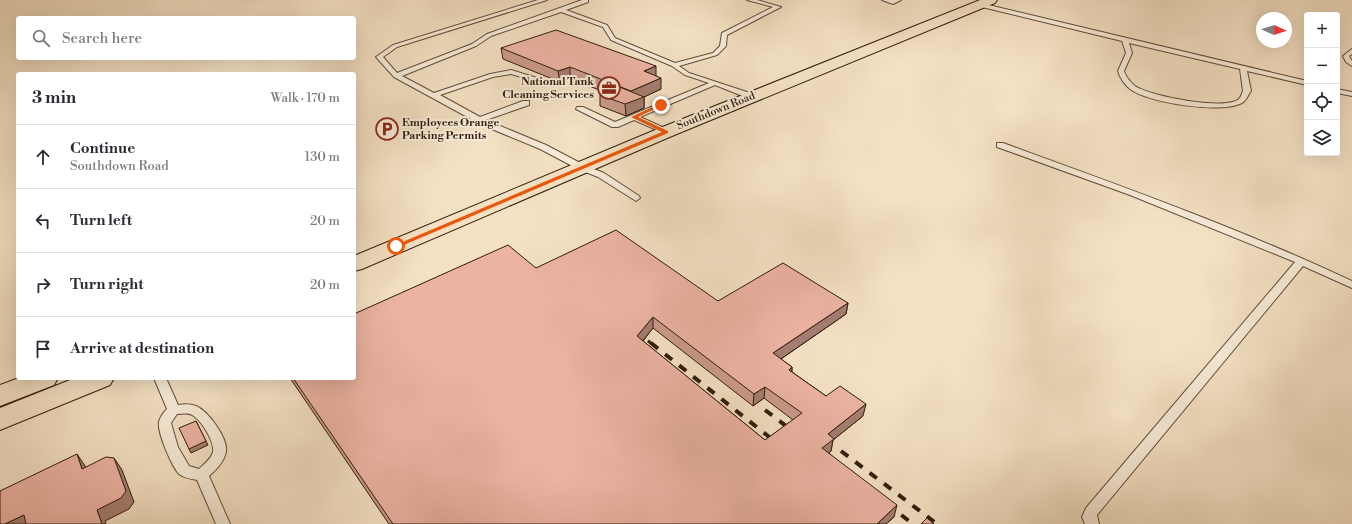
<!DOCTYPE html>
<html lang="en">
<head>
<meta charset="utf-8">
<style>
  :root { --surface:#fff; --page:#f7f7f7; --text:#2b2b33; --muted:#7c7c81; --line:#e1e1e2 }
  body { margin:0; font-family:"Libre Bodoni",serif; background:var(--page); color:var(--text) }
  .controls { position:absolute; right:12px; top:12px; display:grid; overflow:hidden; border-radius:4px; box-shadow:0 4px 16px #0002 }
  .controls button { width:36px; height:36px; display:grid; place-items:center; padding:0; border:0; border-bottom:1px solid var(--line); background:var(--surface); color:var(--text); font:20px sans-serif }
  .compass { position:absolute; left:1256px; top:12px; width:36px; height:36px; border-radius:50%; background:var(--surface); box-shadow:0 4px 16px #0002; rotate:93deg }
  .stop { position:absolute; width:12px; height:12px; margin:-9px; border:3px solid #ea580c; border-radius:50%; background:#fff }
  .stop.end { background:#ea580c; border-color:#fff; box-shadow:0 1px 4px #0008 }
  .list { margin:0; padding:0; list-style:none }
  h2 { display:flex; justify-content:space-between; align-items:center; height:52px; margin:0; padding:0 16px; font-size:17px }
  h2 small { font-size:13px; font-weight:400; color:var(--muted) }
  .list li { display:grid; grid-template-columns:26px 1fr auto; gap:12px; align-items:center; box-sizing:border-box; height:64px; padding:0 16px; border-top:1px solid var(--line) }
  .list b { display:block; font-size:15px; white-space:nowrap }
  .list p { margin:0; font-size:13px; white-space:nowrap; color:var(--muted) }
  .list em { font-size:13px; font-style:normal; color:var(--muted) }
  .icon { flex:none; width:22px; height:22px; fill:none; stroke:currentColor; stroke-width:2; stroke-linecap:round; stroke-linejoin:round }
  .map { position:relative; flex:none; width:1352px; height:524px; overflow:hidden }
  .search { position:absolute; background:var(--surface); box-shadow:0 4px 16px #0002; left:16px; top:16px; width:340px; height:44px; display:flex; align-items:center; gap:10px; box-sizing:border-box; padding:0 14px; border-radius:4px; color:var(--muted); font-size:15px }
  .panel { position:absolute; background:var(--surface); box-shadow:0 4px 16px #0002; left:16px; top:72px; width:340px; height:308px; border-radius:4px }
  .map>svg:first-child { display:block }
</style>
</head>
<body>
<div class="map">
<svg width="1352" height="524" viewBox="0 0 1352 524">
  <rect width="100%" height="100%" fill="#f4e1c4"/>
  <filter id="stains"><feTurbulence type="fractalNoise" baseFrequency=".005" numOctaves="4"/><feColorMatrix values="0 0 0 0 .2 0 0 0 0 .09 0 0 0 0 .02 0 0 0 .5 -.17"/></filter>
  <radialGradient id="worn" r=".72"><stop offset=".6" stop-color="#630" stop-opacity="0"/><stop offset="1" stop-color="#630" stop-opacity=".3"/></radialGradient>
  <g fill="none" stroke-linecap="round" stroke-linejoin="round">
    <!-- lane casing -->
    <g stroke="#614d3a" stroke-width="2">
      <path id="lane" d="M538,0H547L397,47L383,57L397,73L472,44L487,34L582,0H588V2L566,10L607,25L615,38L675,63L713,53L720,46L722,33L773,7L747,0H757L781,7L727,35L726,46L717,55L679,66L689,73L756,95V99H750L715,85L640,117L669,130V134H666L634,120L618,127H612L576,109L577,107H583L615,122L709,83L685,75L672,66L611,40L603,27L561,12L491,36L476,46L402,76L434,93L490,74L511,70L547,81L548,82L545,84L511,74L493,77L440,95L480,117L523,101H529V105L486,120L546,145L584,165L604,173L639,196L640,198L636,201L598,177L578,169L540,149L482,125L394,77L376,57L393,45Z
        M882,0H901L893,4Z
        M980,3L1307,81V85L1247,71L1251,91C1248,95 1246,101 1242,103C1221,114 1148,103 1130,89C1124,84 1120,78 1118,71L1126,53L1122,41L978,6L977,5ZM1129,43L1240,69L1243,91C1242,93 1241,97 1239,99C1226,111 1149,96 1135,86C1130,82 1126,77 1124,71L1132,53Z
        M1352,49V54L1349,56L1352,61V66L1346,62L1343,56Z
        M1337,89L1352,92V96L1337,93Z
        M997,143H1003C1121,186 1239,228 1352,281V288L1303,266L1097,515L1099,524H1085L1082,517L1086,508L1295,262L1130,195L997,147Z
        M154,378H166L178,405C184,404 191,404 196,406C208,411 228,438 226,451C225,461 216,470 209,476L230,524H216L197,480C192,479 184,478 179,474C172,467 157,432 159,422C160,417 164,412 167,409ZM177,414C181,414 186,413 190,414C200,417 215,442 213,452C211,459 204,464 199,469L189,466L178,447L171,423Z"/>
    </g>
    <!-- primary casing -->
    <g stroke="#301c0c" stroke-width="2">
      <path id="primary" d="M980,0H997L995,3L672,136L362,269L354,271V256L660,128Z
        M19,378H58L54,385L0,406V385Z
        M75,378H114L110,385L0,430V408Z"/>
    </g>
    <!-- lane -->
    <use href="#lane" fill="#f8ecd9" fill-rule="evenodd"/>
    <!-- primary -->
    <use href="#primary" fill="#f4e1c4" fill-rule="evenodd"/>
    <!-- rail-far1 -->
    <path stroke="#301c0c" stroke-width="3" stroke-dasharray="7 7" stroke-linecap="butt" d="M637,332L652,344"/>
    <!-- rail -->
    <path stroke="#301c0c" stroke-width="4" stroke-dasharray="9 9" stroke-linecap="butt" d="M651,343L778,444
      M765,410L794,432
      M841,451L937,524
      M887,504L913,524"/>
  </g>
  <!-- wall -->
  <path fill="#cb9a8c" stroke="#301c0c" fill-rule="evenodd" d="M501,48L656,76L661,89L644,97V108L626,116L600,106V95L604,92L570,78L560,82L503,59Z
    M536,268L718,301L848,303L846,314L781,359L792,367V372L826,396L863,416L833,440L831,451L829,453L894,517L886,524H389L290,378H354ZM653,328L753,406L764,398L793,420L765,440L643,341Z"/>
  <!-- shaded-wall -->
  <path fill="#a57d72" stroke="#301c0c" d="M656,66V77L644,71Z
    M570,67V78L560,82L558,71Z
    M661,78V89L644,97V108L626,116L625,104L631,91Z
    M848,303L846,314L772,365L773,353Z
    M653,317V328L637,348V336Z
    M792,367L791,379L789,370Z
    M765,387L764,398L753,406L754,394Z
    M866,404L863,416L833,440L831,451L820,460L822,448L828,434Z
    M196,421L208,445L191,453L189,449Z
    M77,454L85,466L90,480L82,469Z
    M114,458L122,470L134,502L129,509L105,521L106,524H102L97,510Z
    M897,505L894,517L886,524H877Z
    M24,515L31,524H5Z"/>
  <!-- building -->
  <path fill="#ecb3a3" stroke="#301c0c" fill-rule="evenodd" d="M556,30L656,66L644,71L661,78L631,91L570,67L558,71L501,48Z
    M617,86L644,97L625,104L600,95Z
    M616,230L718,301L783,263L848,303L773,353L792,367L789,370L826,396L840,386L866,404L828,434L834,439L822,448L897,505L877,524H393L293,378H354V314L508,245L536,268ZM653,317L754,394L765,387L802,413L765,440L637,336Z
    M196,421L206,441L189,449L179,428Z
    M77,454L82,469L106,457L114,458L126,491L121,498L97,510L102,524H26L24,515L5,524H0V491Z
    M927,518L934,524H921Z"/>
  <!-- route -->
  <path fill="#ea580c" d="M659,104L663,105L638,117L668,131V133L399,247L393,246L662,132L631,117Z"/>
  <!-- icons -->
  <defs>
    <g id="office-ring" transform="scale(1.15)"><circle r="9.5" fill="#f8ecd9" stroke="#8f2418" stroke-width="1.5"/><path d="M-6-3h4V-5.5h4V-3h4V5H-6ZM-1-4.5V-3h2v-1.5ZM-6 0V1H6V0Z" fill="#8f2418"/></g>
    <g id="parking-ring" transform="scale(1.15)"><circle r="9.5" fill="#f8ecd9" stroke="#8f2418" stroke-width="1.5"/><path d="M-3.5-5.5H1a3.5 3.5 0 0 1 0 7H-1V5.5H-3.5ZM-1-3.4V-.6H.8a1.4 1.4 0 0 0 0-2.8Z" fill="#8f2418"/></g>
  </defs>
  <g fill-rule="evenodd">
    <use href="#office-ring" x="609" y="88"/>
    <use href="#parking-ring" x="387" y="129"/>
  </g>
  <g text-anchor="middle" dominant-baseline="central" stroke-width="4" stroke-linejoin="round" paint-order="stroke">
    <!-- far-poi labels -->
    <g font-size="11" font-weight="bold" fill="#301c0c" stroke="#f8ecd9" text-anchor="end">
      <text x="594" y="82">National Tank<tspan x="594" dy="13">Cleaning Services</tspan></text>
      <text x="402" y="123" text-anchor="start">Employees Orange<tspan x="402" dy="13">Parking Permits</tspan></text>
    </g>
    <!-- far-street labels -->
    <g font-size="11" fill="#301c0c" stroke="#f8ecd9">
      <text transform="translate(716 111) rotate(-22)">Southdown Road</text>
    </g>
  </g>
  <rect width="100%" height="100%" filter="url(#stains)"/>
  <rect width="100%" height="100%" fill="url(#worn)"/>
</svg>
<div class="controls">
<button>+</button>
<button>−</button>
<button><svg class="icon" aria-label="locate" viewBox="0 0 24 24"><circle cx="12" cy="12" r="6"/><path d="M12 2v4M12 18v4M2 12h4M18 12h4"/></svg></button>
<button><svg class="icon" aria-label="layers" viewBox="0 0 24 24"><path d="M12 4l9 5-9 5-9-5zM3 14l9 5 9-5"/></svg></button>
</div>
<svg class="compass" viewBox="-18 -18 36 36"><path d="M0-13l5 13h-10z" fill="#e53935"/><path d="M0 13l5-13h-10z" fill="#7c7c81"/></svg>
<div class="stop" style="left:396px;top:246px"></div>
<div class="stop end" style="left:661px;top:105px"></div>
<div class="search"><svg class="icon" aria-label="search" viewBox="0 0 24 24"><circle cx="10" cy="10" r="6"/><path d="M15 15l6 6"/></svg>Search here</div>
<section class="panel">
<h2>3 min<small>Walk · 170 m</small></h2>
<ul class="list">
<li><svg class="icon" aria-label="ahead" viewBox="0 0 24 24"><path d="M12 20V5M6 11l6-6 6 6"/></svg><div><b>Continue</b><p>Southdown Road</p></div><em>130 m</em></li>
<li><svg class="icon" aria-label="left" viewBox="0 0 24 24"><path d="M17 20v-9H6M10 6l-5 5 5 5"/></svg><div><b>Turn left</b></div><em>20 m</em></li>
<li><svg class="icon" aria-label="right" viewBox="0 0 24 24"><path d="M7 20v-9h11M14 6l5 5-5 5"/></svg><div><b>Turn right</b></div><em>20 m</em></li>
<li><svg class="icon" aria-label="arrive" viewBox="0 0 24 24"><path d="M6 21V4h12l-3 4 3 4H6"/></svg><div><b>Arrive at destination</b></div></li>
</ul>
</section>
</div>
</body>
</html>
